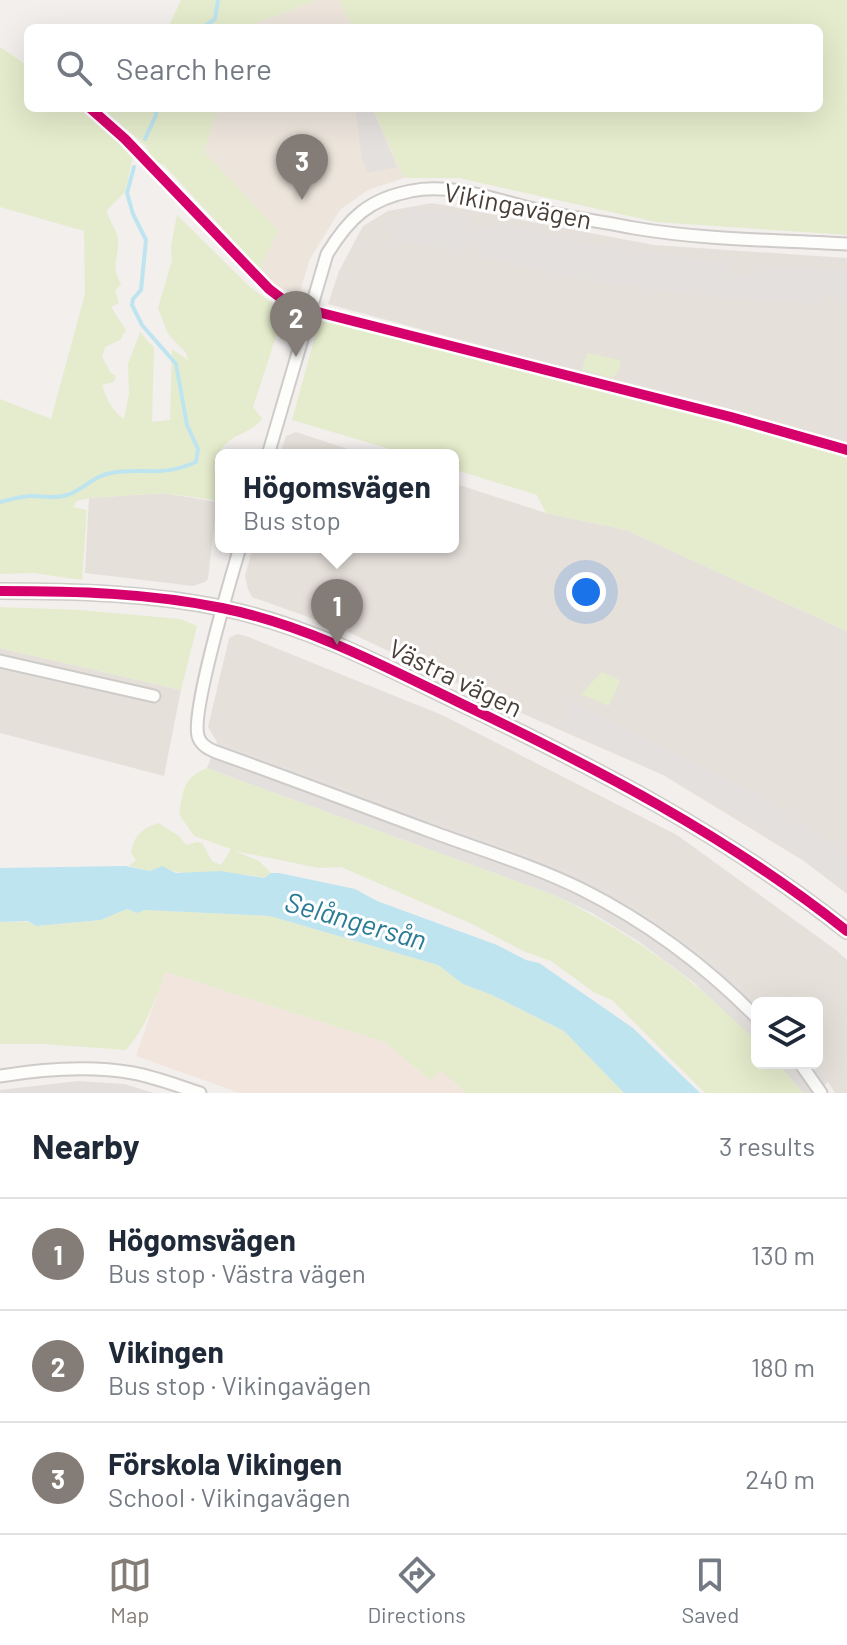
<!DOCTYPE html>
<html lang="en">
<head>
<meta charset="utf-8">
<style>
  :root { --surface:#fff; --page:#f2f2f3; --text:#1f2937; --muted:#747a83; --line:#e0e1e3; --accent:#847d77 }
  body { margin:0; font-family:Barlow,sans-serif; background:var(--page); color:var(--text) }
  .controls { position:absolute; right:24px; bottom:24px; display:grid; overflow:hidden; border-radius:12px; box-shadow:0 8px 32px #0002 }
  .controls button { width:72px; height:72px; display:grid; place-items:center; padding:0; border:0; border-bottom:2px solid var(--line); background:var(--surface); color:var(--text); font:40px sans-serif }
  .you { position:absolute; left:586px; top:592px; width:28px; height:28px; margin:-20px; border:6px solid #fff; border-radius:50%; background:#1a73e8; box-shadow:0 0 0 12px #1a73e833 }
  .badge { display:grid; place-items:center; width:52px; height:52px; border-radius:50%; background:var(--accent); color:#fff; font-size:26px; font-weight:700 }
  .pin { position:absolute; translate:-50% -66px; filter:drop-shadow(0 2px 4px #0008) }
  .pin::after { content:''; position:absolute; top:42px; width:28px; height:24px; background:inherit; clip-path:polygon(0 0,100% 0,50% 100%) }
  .popup { position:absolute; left:215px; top:449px; width:244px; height:104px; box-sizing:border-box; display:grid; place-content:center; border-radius:12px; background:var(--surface); filter:drop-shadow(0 2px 6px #0005); font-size:26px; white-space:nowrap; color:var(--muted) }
  .popup b { font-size:30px; color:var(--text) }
  .popup::after { content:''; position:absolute; left:50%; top:100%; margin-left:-16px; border:16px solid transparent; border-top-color:var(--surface) }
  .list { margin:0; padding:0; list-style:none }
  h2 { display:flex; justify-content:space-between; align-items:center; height:104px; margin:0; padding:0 32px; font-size:34px }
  h2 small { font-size:26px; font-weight:400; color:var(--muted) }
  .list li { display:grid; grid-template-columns:52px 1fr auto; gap:24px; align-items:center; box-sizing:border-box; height:112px; padding:0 32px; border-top:2px solid var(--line) }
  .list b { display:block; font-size:30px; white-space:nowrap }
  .list p { margin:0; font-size:26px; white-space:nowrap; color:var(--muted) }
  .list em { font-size:26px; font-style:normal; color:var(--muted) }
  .icon { flex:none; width:44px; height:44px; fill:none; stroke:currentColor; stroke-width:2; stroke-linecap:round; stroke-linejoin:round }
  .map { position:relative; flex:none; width:847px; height:1093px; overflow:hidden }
  .search { position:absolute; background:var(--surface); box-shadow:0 8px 32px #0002; left:24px; right:24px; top:24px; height:88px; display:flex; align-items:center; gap:20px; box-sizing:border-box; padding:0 28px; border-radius:12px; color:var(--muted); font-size:30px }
  .sheet { height:440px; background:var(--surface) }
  nav { display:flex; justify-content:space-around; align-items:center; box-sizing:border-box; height:112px; border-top:2px solid var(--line); background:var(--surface); font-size:22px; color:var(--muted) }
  nav a { display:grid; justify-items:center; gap:4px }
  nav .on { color:var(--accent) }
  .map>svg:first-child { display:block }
</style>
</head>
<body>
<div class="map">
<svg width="847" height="1093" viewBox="0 0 847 1093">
  <rect width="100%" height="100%" fill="#f2efed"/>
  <!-- residential -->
  <path fill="#e6e0da" d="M432,203L654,245L847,258V445L328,304L339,271L363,226L388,211Z
    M296,432L366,455H280L286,436Z
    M453,483L546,513L626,530L847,631V894L804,861L663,775L494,701L342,629L252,597L248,589L245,576L253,547H453Z
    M163,493L217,502L208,579L205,582L193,586L85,573L89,498Z
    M237,634L246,636L442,715L677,835L836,950L847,960V1093H835L816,1063L817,1003L757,1004L721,968L617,896L569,872L217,742L208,727L229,638Z
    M0,648L181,690L164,776L0,733Z"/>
  <!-- commercial -->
  <path fill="#f1e5dd" d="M165,972L384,1042L430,1080L442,1070L466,1093H240L136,1056Z"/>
  <!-- industrial -->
  <path fill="#e4dfdc" d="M78,1081L124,1084L154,1093H0V1090Z"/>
  <!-- education -->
  <path fill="#ede5dc" d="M317,0H339L353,28H244Z
    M218,108H373L404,178L368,190L340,210L310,259L299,295L275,286L260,269L278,230L204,152Z"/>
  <!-- green -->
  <path fill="#e5eccd" d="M181,0H317L244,28H168Z
    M339,0H847V235L656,222L459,178H404L373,108H819V28H353Z
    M0,47L28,66V108H83L133,157L125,192L107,210C109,222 118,232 118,240C119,259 110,265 121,284L115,291L119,303L111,307L126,330L120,340L105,347L102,357L111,373L116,376L114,382L102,385C107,399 111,410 124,419L129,394L128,364L140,332L154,348L152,422L170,420L172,349L188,360L186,353L168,334L158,308L172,260L171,246L177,215L250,287L284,312L253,407L262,419C246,438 226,432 216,460C213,471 214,475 221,483L220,501L163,493L89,498L77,501L73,507L87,510L82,580L34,573L0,574V399L51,419L85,294L84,231L0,207Z
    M102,108H218L204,152L278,230L260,269L164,165L154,162L146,146Z
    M325,320L639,399L847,455V631L626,530L546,513L537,495L453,469V455H410L292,420L319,322Z
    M587,353L620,360V369L613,378L582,370Z
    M0,607L80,610L180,619L197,626L181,690L0,648Z
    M602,672L620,680L609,706L581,694Z
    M207,768L549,893C628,930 695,979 757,1041V1063H778L803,1093H705L612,1000L595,993L551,961L523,951L472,924L341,867L319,868L235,851L259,861L271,873L265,878C231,869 193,881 162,867L150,871L129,866L136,860L131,853C134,836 141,829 158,823L179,836L186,845L197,842L202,843L212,861L221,865L231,849L194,836L179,814C184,789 182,779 207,768Z
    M127,909L137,913L145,910L270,916L438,965L463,984L492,995L564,1031L624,1093H466L442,1071L430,1080L384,1042L166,972C154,1001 147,1026 126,1050L43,1044H0V922H29L36,926L101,920Z"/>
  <!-- parking -->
  <path fill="#e4e0de" d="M355,108H372L397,167L368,173L362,160Z
    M408,208L470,216L469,225L492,230L496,221L571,241L730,263V274H754L756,265L847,270V297L822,296L821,304L747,300L656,290L563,276L480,256L482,249L464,245L462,250L396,241L399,215L407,217Z
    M571,701L754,792L824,837L847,854V892L804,860L736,815L664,775L559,726Z
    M217,742L569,872L617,896L721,968L757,1004V1041L693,982L638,941L592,913L549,893L207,768Z
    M778,1063H816L828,1082L816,1093H803Z"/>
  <!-- water -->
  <path fill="#bee4f0" d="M125,866L150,871L162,866L176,873L221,871L264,878L271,873H279L355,889L377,901L497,945L526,960L539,963L633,1028L700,1093H624L564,1031L492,995L463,984L438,965L270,916L145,910L137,913L127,909L101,920L36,926L28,921L0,922V868Z"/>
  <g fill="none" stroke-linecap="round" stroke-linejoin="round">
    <!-- stream -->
    <path stroke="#bee4f0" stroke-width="4" d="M202,28L215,19L218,0
      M145,139L156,115V108
      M0,502C10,500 21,496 31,496C44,496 54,499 67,495C83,490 93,476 111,473C144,467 160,478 196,462L198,449L187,425L176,364L142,325L132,305L133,299L141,290L146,240L133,214L127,193L134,167"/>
    <!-- minor casing -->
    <g stroke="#cecbc9" stroke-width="15">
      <path id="minor" d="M268,455L327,254C349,218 369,199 411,191C452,182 498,201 537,210C569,217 602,222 634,228C704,240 776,240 847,244
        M240,547C231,578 191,711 198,736C200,744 208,749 216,752C286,777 357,804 427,830C478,849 532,865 581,889C647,922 705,965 757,1018
        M0,661L154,696
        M800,1063L821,1093
        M0,1076C43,1069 89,1065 133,1073C155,1077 178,1086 200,1093"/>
    </g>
    <!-- tertiary casing -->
    <g stroke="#cecbc9" stroke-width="18">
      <path id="tertiary" d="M0,591C75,591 149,593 222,608C306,625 382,665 458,702C596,768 726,835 847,931"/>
    </g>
    <!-- minor -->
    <use href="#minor" stroke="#fdfdfc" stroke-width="11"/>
    <!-- tertiary -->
    <use href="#tertiary" stroke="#fdfdfc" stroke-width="14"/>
    <!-- cycleway casing -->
    <g stroke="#fff" stroke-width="15">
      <path id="cycleway" d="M90,108L125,139L269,289L290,305L731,417L847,450
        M0,591C75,591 149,593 222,608C306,625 382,665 458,702C596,768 726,835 847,931"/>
    </g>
    <!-- cycleway -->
    <use href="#cycleway" stroke="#d6006c" stroke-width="10"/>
  </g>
  <g text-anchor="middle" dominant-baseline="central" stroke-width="6" stroke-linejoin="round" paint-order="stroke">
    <!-- street labels -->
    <g font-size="26" fill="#493f38" stroke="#fff">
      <text transform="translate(518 205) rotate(11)">Vikingavägen</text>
      <text transform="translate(456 677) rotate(26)">Västra vägen</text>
    </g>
    <!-- water labels -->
    <g font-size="28" font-style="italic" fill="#2a7c95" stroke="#fff">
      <text transform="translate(356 920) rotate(16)">Selångersån</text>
    </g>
  </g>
</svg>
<div class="controls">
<button><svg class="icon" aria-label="layers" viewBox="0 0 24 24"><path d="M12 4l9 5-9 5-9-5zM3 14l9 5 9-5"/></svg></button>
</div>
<div class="you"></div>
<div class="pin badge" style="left:337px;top:645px">1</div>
<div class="popup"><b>Högomsvägen</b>Bus stop</div>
<div class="pin badge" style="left:296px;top:357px">2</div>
<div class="pin badge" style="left:302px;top:200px">3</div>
<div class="search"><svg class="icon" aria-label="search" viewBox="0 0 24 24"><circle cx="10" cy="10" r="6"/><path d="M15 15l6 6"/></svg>Search here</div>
</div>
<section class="sheet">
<h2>Nearby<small>3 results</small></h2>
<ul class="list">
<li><span class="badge">1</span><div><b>Högomsvägen</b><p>Bus stop · Västra vägen</p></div><em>130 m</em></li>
<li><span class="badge">2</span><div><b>Vikingen</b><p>Bus stop · Vikingavägen</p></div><em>180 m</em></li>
<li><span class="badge">3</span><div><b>Förskola Vikingen</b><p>School · Vikingavägen</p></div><em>240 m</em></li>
</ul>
</section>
<nav>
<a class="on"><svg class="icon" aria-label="map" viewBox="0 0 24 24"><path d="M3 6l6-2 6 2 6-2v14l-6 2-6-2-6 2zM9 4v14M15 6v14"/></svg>Map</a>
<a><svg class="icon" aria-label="directions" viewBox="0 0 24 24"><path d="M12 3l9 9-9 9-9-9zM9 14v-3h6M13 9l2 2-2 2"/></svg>Directions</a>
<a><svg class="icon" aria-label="saved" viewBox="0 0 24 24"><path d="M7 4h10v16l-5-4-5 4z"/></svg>Saved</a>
</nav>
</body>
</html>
